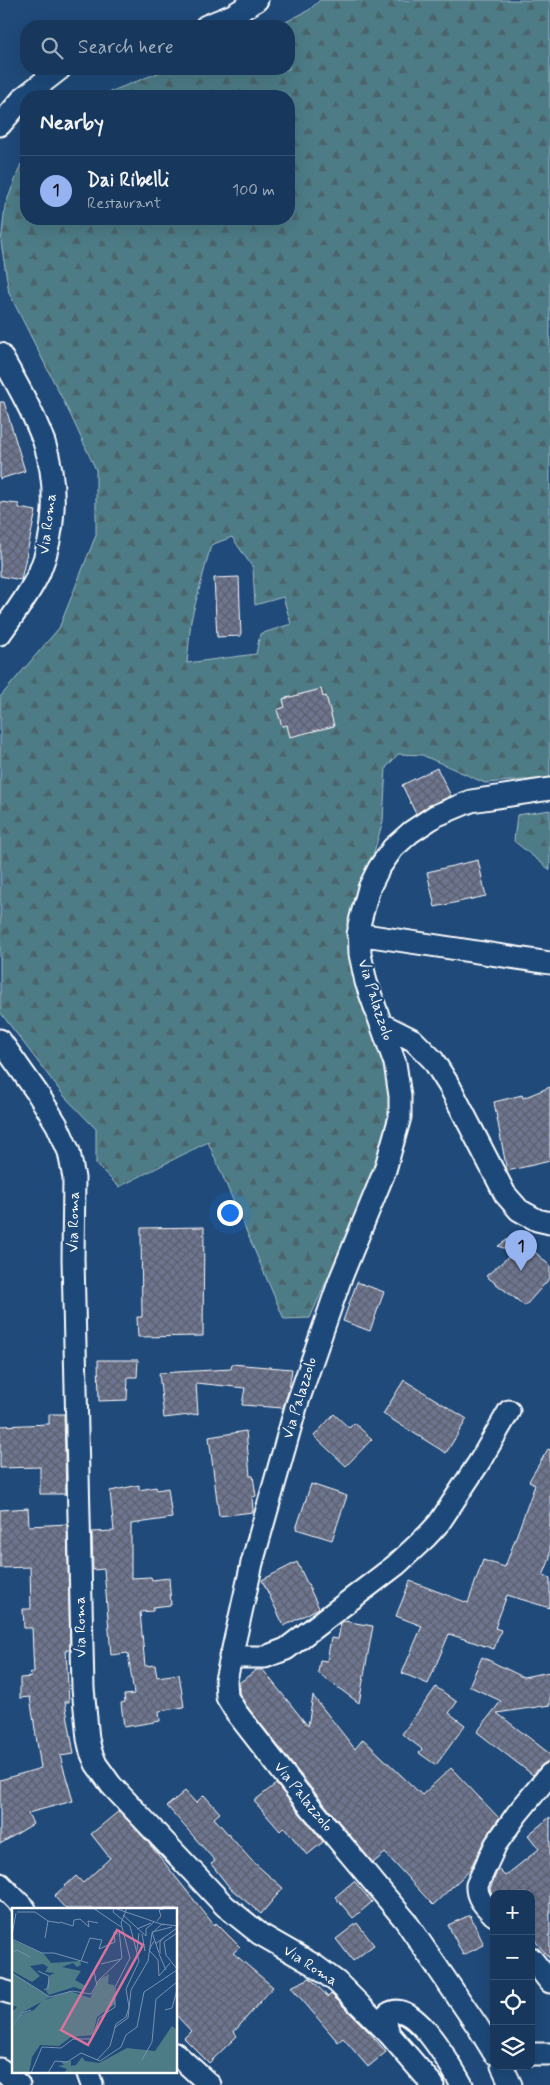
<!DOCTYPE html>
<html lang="en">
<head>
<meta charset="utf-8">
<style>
  :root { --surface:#17385c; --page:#203f62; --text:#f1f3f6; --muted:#9eacbb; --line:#365272; --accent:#95b2f1 }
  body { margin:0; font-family:Mynerve,sans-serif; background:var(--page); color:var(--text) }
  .controls { position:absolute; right:15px; bottom:15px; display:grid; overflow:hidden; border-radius:10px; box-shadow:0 5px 20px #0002 }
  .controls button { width:45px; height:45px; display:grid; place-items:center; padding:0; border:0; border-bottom:1px solid var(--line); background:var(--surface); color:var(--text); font:25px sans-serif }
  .you { position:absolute; left:229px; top:1212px; width:18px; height:18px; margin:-12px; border:4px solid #fff; border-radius:50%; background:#1a73e8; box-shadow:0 0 0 8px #1a73e833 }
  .badge { display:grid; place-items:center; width:32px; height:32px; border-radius:50%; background:var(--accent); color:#111; font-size:16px; font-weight:700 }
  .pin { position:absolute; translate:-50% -41px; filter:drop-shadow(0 1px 2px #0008) }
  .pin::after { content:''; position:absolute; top:26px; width:18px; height:15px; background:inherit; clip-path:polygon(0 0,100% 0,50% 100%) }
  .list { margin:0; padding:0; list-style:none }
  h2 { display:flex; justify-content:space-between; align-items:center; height:65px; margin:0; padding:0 20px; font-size:21px }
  h2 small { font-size:16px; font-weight:400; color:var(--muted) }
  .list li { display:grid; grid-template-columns:32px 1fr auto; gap:15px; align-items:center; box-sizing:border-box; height:70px; padding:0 20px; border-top:1px solid var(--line) }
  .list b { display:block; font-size:19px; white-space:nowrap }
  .list p { margin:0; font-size:16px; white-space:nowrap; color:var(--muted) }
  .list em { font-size:16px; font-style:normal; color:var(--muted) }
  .icon { flex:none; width:28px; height:28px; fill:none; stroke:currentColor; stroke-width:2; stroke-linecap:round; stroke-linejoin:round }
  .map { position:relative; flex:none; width:550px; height:2085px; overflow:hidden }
  .search { position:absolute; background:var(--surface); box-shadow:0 5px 20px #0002; left:20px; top:20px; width:275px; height:55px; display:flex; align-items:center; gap:12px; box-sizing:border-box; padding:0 18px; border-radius:20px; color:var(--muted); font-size:19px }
  .panel { position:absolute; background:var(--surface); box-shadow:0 5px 20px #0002; left:20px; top:90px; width:275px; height:135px; border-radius:20px }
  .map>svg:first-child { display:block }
</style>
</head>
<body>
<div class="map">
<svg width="550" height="2085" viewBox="0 0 550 2085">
  <defs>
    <pattern id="forest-firs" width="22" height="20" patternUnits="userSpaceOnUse" patternTransform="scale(1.25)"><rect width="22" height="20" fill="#4d7c87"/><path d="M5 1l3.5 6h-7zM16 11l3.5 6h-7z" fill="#4c646a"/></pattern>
    <pattern id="building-cross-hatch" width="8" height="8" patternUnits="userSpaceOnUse" patternTransform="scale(1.25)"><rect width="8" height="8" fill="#6d758f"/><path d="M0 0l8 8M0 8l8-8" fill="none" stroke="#5c606e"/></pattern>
  </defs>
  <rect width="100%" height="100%" fill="#1f4a7a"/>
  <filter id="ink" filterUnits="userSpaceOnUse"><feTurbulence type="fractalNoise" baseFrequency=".02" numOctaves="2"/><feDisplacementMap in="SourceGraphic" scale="10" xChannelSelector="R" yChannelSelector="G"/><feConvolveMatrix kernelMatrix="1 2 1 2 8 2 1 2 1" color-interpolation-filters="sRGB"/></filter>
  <g filter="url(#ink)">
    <!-- forest -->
    <path fill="url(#forest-firs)" stroke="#a6bec3" fill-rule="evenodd" d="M320,0H550V778L485,783L422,755L398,754L386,768L383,821L348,941L393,1101L385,1149L310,1318L284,1319L208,1142L119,1187L96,1164V1129L64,1096L0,1012V697L59,628L96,535V470L71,416L9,293L1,242L5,206L21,164L26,159V219H289V96H99L168,69H289V26H278L309,10ZM232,537L253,568L255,605L283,597L291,624L260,634L256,654L187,663L191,620L211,545ZM321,689L323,697L326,696L334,726L290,736L287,725L282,726L277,710L285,707L283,699Z
      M550,810V870L514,841L517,815Z"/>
    <!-- building -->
    <path fill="url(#building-cross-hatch)" stroke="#fff" d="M0,402H4L25,471L0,479Z
      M0,502L19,504V508L36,511L21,580L0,576Z
      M239,577L241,636L217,637L214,578Z
      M321,689L323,697L326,696L334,726L290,737L287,725L282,726L277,710L285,707L283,699Z
      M437,768L451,796L430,805L416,814L402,785Z
      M478,860L486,896L435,907L427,872Z
      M550,1087V1161L507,1171L494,1102L522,1095L523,1098Z
      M204,1227L203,1336L138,1337L137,1317H142L141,1228Z
      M516,1234L550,1266V1278L525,1306L486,1276L514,1252L498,1246Z
      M357,1282L384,1292L370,1331L343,1321Z
      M98,1360H138L137,1377H128L127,1400L99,1401Z
      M232,1364L292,1369L289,1389L283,1408L242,1405L245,1388L196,1383L198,1414L164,1418L159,1373L231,1369Z
      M404,1380L467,1419L446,1453L383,1414Z
      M49,1414H64L66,1494H40V1467L0,1468V1426L49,1424Z
      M334,1414L349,1428L354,1423L372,1439L346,1466L314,1436Z
      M246,1431L250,1476H253L256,1496L252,1497L253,1512L219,1516L209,1437Z
      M548,1449L550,1450V1558L543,1576L550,1578V1608L507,1595L495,1628L501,1630L494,1649L449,1634L428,1684L402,1673L422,1626L396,1616L410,1581L468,1603L483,1560L505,1567L535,1485L529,1481Z
      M311,1484L347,1496L332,1540L296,1529Z
      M139,1485V1490L156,1487L157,1490L168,1488L172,1518L131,1524V1578L151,1577L152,1580L169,1578L171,1605L153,1607V1611L140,1612L145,1666L155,1665L157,1677L179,1674L184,1707L159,1711L160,1721L124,1727L121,1703L125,1702L124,1695L134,1694L128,1653L111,1655L104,1569L93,1570L92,1532L114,1531L110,1491Z
      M28,1508L29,1526L67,1524L70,1650H66L69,1702H65L74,1754L60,1756L73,1801L28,1813L33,1824L0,1844V1780L41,1768L30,1697L20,1698V1678L31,1677L30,1673H34L32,1628H24L23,1609H31L30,1567L0,1568V1510Z
      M297,1562L319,1608L284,1626L262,1580Z
      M344,1621L373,1626L359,1703L318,1673L320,1660L327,1661L331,1638L338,1639L341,1623Z
      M482,1657L523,1677L550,1672V1705L497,1713L550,1754V1762L541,1766L533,1775L477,1732L501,1701L469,1686Z
      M256,1670H263L308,1726L313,1696L355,1749L363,1739L422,1795L451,1768L499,1818L485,1839L469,1871L433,1905L385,1853L373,1863L308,1784L246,1705L239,1693V1683Z
      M436,1687L457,1702L449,1713L465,1725L436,1765L419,1753L422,1749L402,1734Z
      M276,1784L323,1842L307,1855L284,1827L280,1831L254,1801Z
      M185,1791L196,1803L204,1795L220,1813L214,1818L251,1860L283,1888L261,1914L230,1888L211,1864L215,1861L167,1806Z
      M119,1811L147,1841L214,1925L216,1923L240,1947L233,1953L273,1987L234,2032L237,2036L209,2063L184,2038L191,2031L176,2015V1909H66L54,1896L76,1876L83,1883L110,1858L91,1834Z
      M550,1817V1959L531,1936V1894H492L490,1889L498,1869L505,1876L539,1849L528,1835Z
      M354,1881L372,1902L353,1918L335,1897Z
      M470,1915L484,1945L463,1955L448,1925Z
      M357,1923L374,1945L353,1961L336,1939Z
      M310,1978L328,1997L331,1994L369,2032L386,2052L368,2067L343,2038L338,2042L291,1987Z"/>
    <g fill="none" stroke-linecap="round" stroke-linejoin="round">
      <!-- minor casing -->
      <g stroke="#fff" stroke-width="25">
        <path id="minor" d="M206,26L233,15L257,0
          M0,125L24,97L60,69
          M0,354C16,382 33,412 44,442C58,483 56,533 39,573C29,595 14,614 0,634
          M358,934L550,963
          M381,1024L413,1040L433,1060L450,1087L505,1194L519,1210L537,1220L550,1223
          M0,1040L38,1094L57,1125L69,1152L74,1178L73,1259L83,1688L88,1739L91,1752L96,1764L111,1785L225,1906L260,1934L314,1965L337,1982L389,2034L433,2085
          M230,1657H265L286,1649L396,1565L427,1536L439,1523L480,1461L509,1411
          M0,1884L25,1909
          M494,1915C485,1906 476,1898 477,1885L496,1844L517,1814L550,1774
          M531,1958L550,1982
          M0,1990L14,1994
          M389,2034L386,2023L388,2014C414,1997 451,2067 462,2085
          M494,2053L478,2027L405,1920L298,1792L236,1712L227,1697L226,1680L252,1563L296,1407L340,1280L385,1170L400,1117V1096L395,1063L366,982L360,954L359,925L369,888L379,868L393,848L411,832L435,816L471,801L550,789
          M176,2054L210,2085
          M531,2054H550
          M502,2066L511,2085
          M0,2069L19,2085
          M87,2071L92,2085"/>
      </g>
      <!-- minor -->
      <use href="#minor" stroke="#1f4a7a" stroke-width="21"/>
    </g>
  </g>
  <g text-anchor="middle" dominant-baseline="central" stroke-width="4.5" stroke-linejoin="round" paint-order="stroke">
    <!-- street labels -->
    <g font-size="15" fill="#fff" stroke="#1f4a7a">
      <text transform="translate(48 524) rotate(-83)">Via Roma</text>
      <text transform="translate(375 1000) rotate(72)">Via Palazzolo</text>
      <text transform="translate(74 1222) rotate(-89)">Via Roma</text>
      <text transform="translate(300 1398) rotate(-73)">Via Palazzolo</text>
      <text transform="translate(81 1627) rotate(-91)">Via Roma</text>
      <text transform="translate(303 1797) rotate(51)">Via Palazzolo</text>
      <text transform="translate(310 1966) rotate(33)">Via Roma</text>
    </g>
  </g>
  <!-- overview -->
  <g transform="translate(12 1908)">
    <rect width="165" height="165" fill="#1f4a7a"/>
    <path d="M0,32L32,46L39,55L68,53L69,57L65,59L61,55L50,59L69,63L63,72L72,77L73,83L62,79L37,87L34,83L38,67L43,65L33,64L36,59L31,56L18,58L28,68L20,74L0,63ZM0,65L38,89L11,104L0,119V104L5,99L0,97ZM97,66L96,76L102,77L103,96L85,109L81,127L59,129L47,138L28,137L20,149L17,165H0V121L10,106L22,102L30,93L58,83L78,90L88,71ZM160,118L165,122V165H52L55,161L46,158L52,157L49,154L59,153V158L64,157L70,149L73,153L87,155L115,140L143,143Z" fill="#4d7c87"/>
    <path fill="none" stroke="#7992af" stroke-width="1" d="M81,0L109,19M102,0L152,17M5,4H23L36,13L48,15M111,7L134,28M145,13L149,8L147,2L152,1M48,14L61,18L62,12L68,11L77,19L76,13L86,15M150,16L165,18M125,21L139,15M130,26L133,43M0,27L4,5M134,28V21L142,14M33,30L36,13M0,31L30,45H42L76,55M142,33L137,42L146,52M143,36L165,20M125,42L127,25M0,45L5,42L18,49M147,45L140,24L160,19M147,46L154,62M148,46V34L152,29M154,47L152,34L165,25M154,47L165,61M146,52L147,68M69,53L78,30L90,32L87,41L103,34L102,24L106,26M89,56L109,51M26,63L37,68L36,80L32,82M82,63L85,78M0,65L38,89L60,83L79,86L87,72L110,50L107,22L109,25M147,68L158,55M153,102L160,100L165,82M0,120L10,105L19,102M102,120L116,110L119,82L136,53L140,25L150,16M85,152L98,138L104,116L114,109L117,99L114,81L127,53L118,18L101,4L102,1M130,152L140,134L144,91L165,74M19,165L30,139L49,140L61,131H80L87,110L103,99V79L118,50L109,15L115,0M36,165L43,153L55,154L69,145L88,153L109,139L114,127L125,119L132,84L165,62"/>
    <path fill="#da749d" fill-opacity="0.15" stroke="#da749d" stroke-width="2.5" d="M105,22L131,37L76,137L49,122Z"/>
    <rect width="165" height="165" fill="none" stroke="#fff" stroke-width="2.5"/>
  </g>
</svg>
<div class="controls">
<button>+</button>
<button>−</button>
<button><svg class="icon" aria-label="locate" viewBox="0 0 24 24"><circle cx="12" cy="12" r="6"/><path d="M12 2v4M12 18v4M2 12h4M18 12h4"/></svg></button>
<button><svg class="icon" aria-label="layers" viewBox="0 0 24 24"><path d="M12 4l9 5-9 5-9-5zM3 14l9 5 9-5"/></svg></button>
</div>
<div class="you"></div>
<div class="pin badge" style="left:521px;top:1271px">1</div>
<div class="search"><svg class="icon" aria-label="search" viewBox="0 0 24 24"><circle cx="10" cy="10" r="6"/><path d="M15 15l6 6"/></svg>Search here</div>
<section class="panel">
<h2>Nearby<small></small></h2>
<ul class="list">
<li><span class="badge">1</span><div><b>Dai Ribelli</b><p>Restaurant</p></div><em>100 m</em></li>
</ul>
</section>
</div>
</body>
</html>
